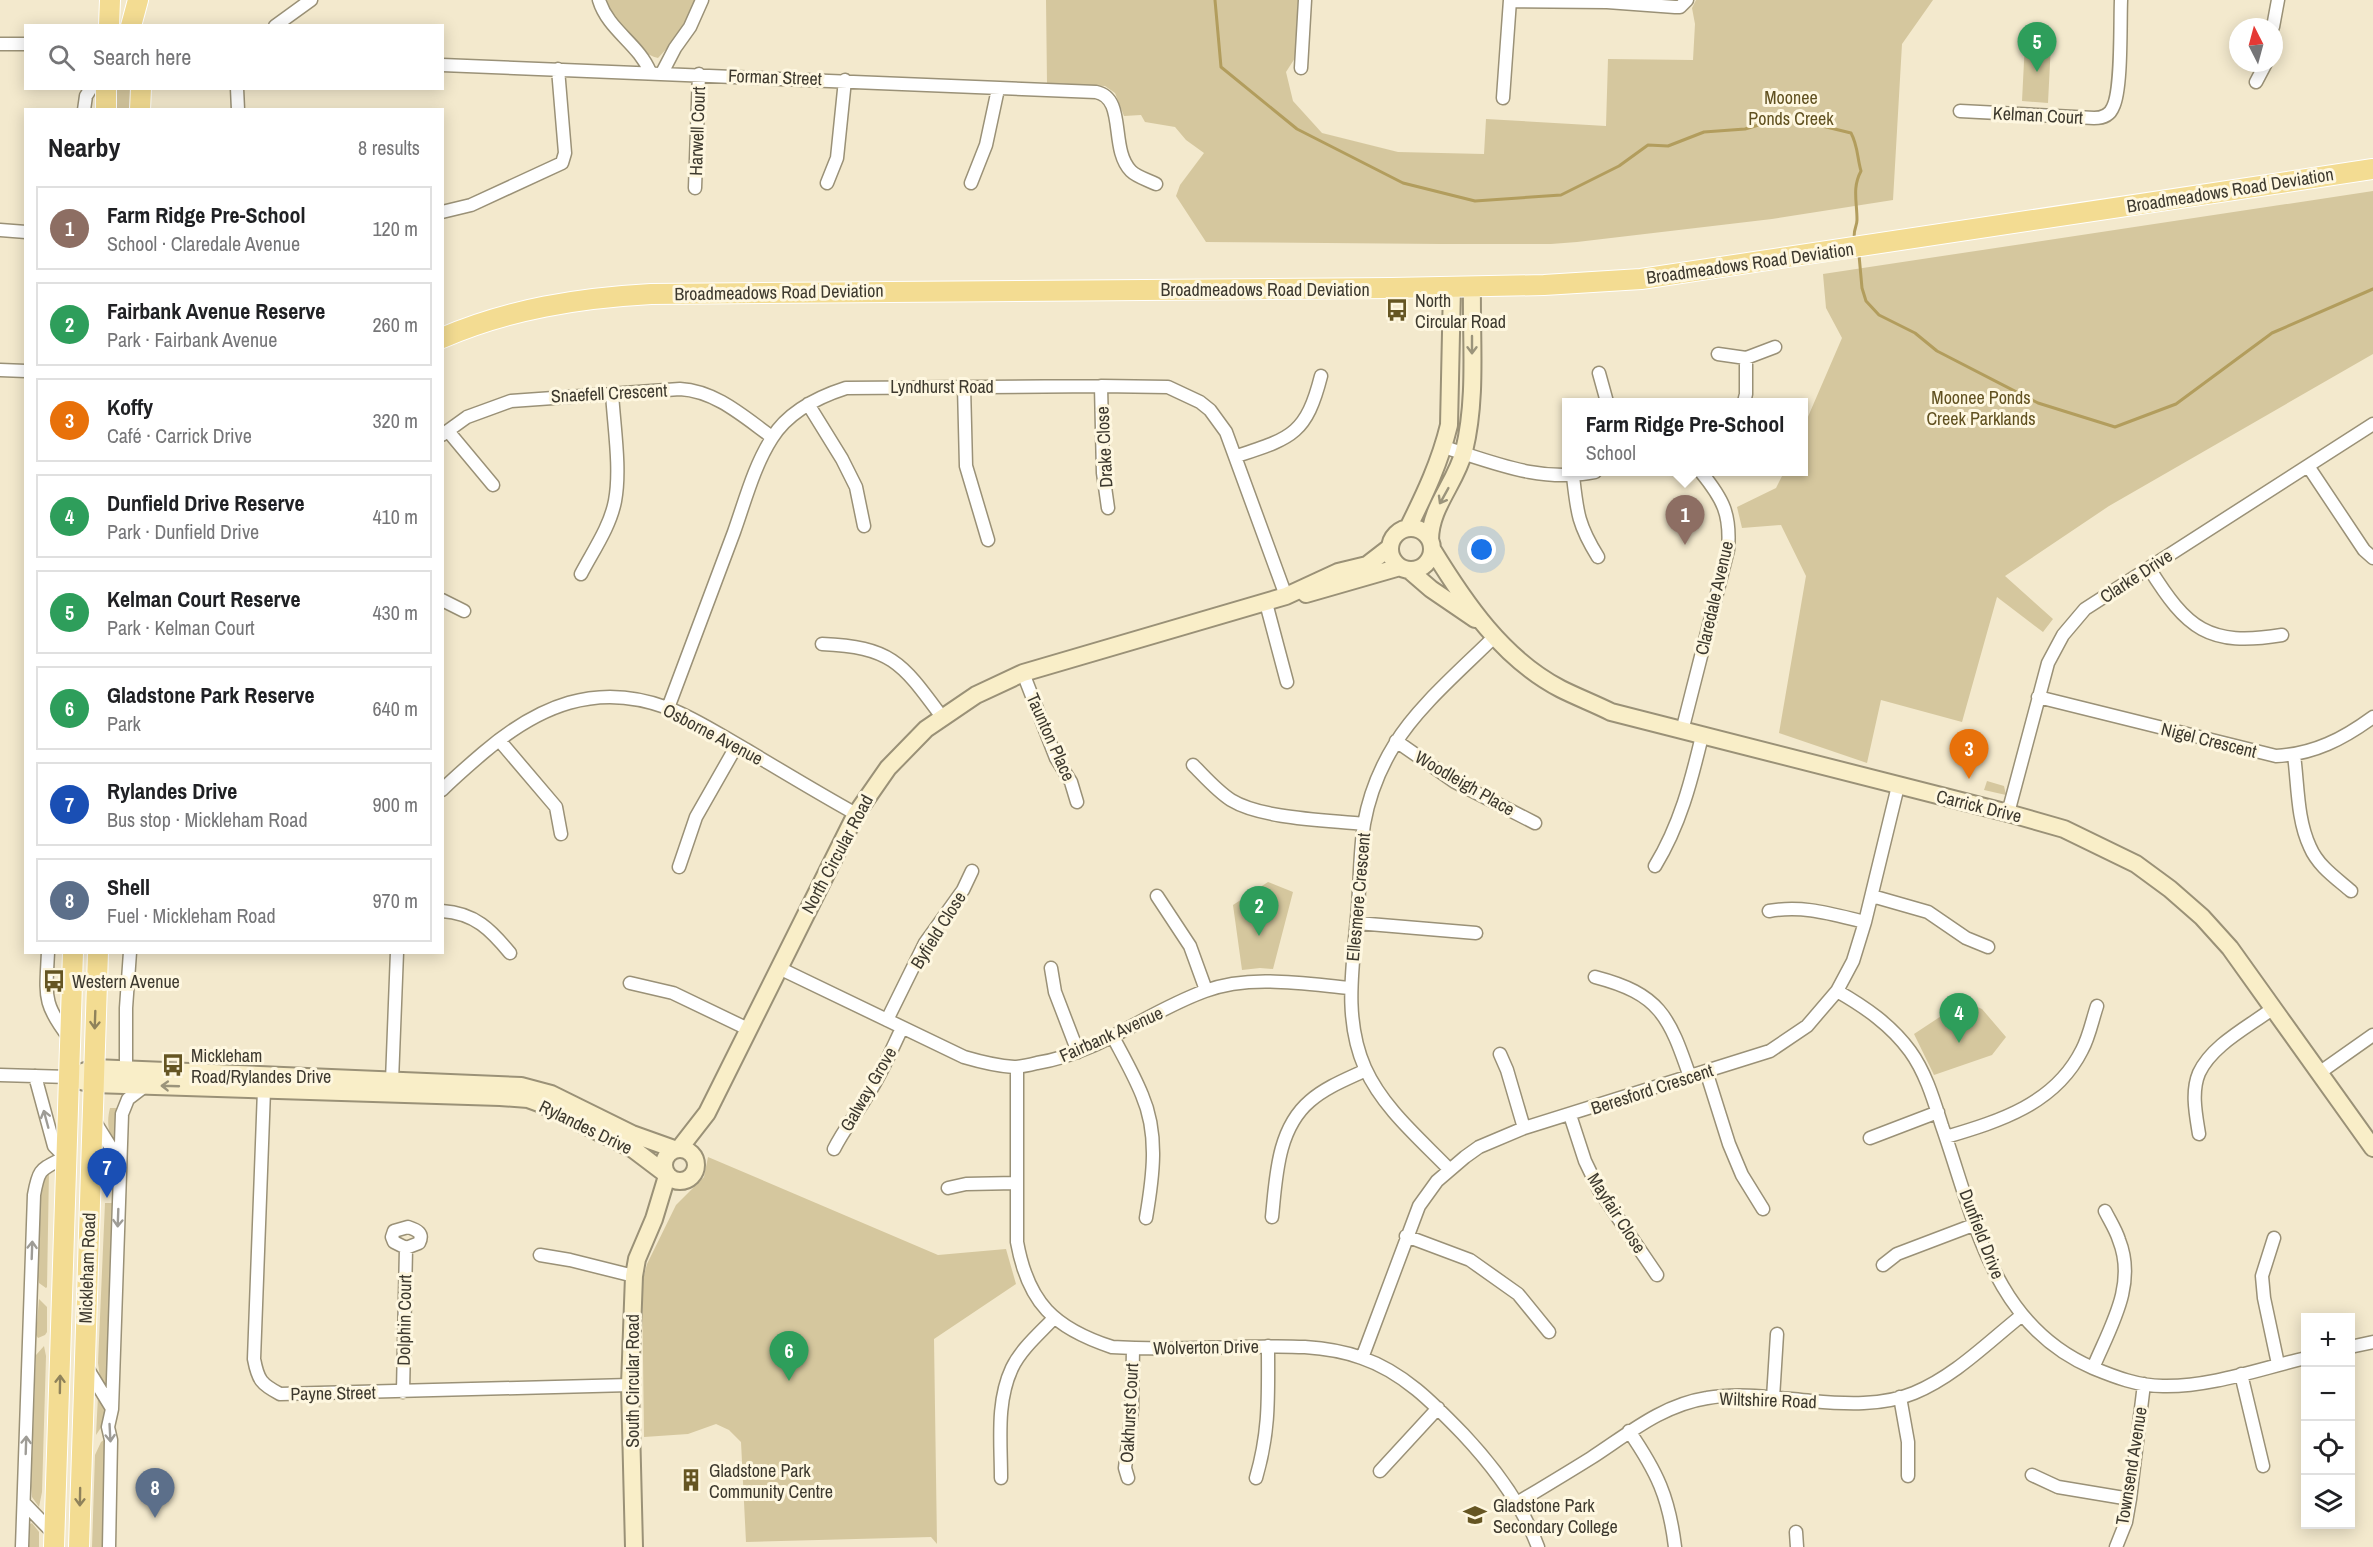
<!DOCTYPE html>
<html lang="en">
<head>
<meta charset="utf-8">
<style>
  :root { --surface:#fff; --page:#f6f6f6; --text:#202124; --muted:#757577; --line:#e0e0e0; --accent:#655522 }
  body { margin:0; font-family:"Archivo Narrow",sans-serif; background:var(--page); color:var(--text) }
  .controls { position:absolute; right:18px; bottom:18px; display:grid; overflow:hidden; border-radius:0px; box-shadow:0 3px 15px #0003 }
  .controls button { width:54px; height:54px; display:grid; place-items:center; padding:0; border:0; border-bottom:2px solid var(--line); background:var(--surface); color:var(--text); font:30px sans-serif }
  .compass { position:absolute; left:2229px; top:18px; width:54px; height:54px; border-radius:50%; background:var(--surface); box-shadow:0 3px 15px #0003; rotate:354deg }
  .you { position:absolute; left:1482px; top:550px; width:21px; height:21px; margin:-15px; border:4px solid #fff; border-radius:50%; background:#1a73e8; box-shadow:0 0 0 9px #1a73e833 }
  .badge { display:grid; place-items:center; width:39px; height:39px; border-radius:50%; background:var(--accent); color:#fff; font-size:20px; font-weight:700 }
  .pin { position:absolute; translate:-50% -50px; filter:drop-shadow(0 2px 3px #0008) }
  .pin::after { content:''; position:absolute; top:32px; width:21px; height:18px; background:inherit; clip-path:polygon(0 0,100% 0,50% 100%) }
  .popup { position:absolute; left:1562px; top:398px; width:246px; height:78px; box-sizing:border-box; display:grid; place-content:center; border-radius:0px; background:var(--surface); filter:drop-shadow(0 2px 4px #0005); font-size:20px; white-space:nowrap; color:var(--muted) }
  .popup b { font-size:22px; color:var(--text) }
  .popup::after { content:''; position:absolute; left:50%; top:100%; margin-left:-12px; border:12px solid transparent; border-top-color:var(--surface) }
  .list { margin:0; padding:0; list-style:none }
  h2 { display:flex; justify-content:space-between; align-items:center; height:78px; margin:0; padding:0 24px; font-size:26px }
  h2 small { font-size:20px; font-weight:400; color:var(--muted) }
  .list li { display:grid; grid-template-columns:39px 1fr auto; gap:18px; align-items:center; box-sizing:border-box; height:84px; margin:0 12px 12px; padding:0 12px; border:2px solid var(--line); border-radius:0px }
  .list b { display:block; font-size:22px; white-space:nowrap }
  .list p { margin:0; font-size:20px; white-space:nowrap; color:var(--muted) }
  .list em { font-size:20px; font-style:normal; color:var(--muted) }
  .icon { flex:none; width:33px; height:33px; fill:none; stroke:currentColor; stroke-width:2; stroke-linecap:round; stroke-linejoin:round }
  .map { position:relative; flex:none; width:2373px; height:1547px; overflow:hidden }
  .search { position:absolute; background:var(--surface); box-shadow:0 3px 15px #0003; left:24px; top:24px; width:420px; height:66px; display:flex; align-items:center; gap:15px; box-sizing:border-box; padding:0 21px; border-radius:0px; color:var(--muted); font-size:22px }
  .panel { position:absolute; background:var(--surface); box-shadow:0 3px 15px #0003; left:24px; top:108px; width:420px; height:846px; border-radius:0px }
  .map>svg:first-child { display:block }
</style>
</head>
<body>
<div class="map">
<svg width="2373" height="1547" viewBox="0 0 2373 1547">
  <rect width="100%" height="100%" fill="#f3e9cd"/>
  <!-- green -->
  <path fill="#d5c79e" d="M604,0H697L683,31L658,58C635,53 614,19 604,0Z
    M1046,0H1298L1295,58L1286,72L1293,101L1322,133L1398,152L1484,154L1486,119L1606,126L1608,59L1693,60L1695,24L1692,8L1696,0H1933L1902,44L1893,200L1772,219L1577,242L1551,244H1441L1206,242L1176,196L1180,185L1204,153L1186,140L1175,127L1145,122L1141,115L1124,116L1115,93L1105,86L1047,83Z
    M2025,42L2051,43L2048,103L2022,101Z
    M113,89H135L134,109L112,110Z
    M2373,191V354L2109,506L2005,576L2053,619L2043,632L1997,597L1962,722L1881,700L1867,763L1779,733L1806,576L1781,525L1742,528L1737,507L1776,488L1784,472H1804V426L1842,338L1826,308L1823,274Z
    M1987,781L2004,786L2006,795L1984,790Z
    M1268,882L1293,892L1273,969L1260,968L1242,970L1233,905Z
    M1964,1001L1982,1009L2006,1037L1992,1055L1934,1075L1914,1034Z
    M110,1108H119L116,1144C107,1135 107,1119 110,1108Z
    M108,1156L114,1170L115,1185L106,1184Z
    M708,1157L938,1255L1006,1249L1016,1284L934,1339L937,1544L931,1537L746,1542L741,1442L729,1430L716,1424L688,1434L644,1437L642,1283L647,1264L676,1205L704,1177Z
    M49,1171L47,1287L46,1288L39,1283L38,1277L41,1188Z
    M105,1203H115L108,1392L100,1378L98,1363Z
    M39,1299L47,1307V1332L45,1335L38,1338L36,1335Z
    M44,1346L46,1356L42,1492L39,1507L32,1497L31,1486L36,1355Z
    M98,1396L104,1406L106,1420L96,1435Z
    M105,1439L103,1547H92L95,1455L101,1442Z
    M32,1523L39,1532V1547H29L30,1524Z"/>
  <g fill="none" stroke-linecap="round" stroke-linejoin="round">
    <!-- stream -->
    <path stroke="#b29d5d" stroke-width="3" d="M1215,0L1221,67L1297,129L1403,183L1475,201L1561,195L1619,166L1648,145L1668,146L1704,132L1745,129L1769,122L1789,121L1810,123L1851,133C1858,146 1857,157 1861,171C1852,188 1857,201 1857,220C1857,227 1852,232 1855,240
      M1859,255L1862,288L1866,301L1879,315L1915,333L1937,351L2038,403L2115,427L2176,404L2272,333L2373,289"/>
    <!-- street casing -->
    <g stroke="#9a9177" stroke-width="15">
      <path id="street" d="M599,0C608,30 639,44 650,72
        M1510,1L1607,2L1675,7H1680L1687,0
        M275,26L311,0
        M2273,27L2278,0
        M0,44H26
        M442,65L1096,92C1127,98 1109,149 1131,171C1137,177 1148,180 1156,184
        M1301,68L1305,0
        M662,73L675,48L690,27L702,0
        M2256,82L2266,63
        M237,88L238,110
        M1503,98L1510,0
        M84,110L86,96L91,88
        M1960,111L2094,118C2103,118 2110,115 2113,107C2122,90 2120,23 2121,0
        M827,183L837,158L845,80
        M971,183L986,145L998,89
        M695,188L699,74
        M442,212L471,205L562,163L565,153L558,69
        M0,230L26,232
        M1718,354L1746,358L1775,347
        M0,370L26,371
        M1599,373L1607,402
        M964,386L966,466L988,540
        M1101,386L1103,473L1108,508
        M1744,402L1746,394V358
        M808,404L842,459L856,487L864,526
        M448,431L493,485
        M442,435L467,417L511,401L680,389C716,391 744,417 772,437
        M1444,447C1495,463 1541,483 1595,472
        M1237,456C1291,438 1306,435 1321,376
        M2308,466L2364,550L2373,558
        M1573,476C1577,512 1578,525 1598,557
        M2149,568C2187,629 2208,647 2282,635
        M581,574C593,551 610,527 615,501C621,469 614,427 612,393
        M442,600L464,611
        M1266,603L1287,682
        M822,644C892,647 902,663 942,717
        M1023,673L1056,758L1071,782L1077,802
        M2038,697L2276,756C2314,754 2343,739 2373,717
        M668,708C690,649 712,590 734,532C745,501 754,466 772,438C788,412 818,397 846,388L1101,386L1168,387L1200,402L1210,410L1226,432L1286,596
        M1682,731L1728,550C1731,514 1723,499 1701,472
        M499,740L556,807L561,834
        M1396,741L1455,782L1535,823
        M2294,755C2298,785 2297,820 2310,847C2318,866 2336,878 2351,891
        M1193,765C1205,777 1217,791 1231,800C1262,819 1327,820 1364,824
        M442,790C455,777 469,765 483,753C538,706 596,681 668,708C695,718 720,735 745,749C782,771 818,793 856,814
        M2008,813L2048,663L2063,635L2085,609L2373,424
        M1655,866C1680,825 1691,782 1702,736
        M679,867L696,817L737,745
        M1157,896L1190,946L1206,990
        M1872,896L1928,912L1966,938L1988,947
        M442,911C475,913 491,930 510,953
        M1769,911C1804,905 1831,914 1865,922
        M1357,923L1476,933
        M48,952C46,996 42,1003 70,1039
        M779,968L964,1057C981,1062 997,1066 1014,1067C1021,1067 1029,1065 1037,1063C1099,1053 1147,1012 1205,991C1250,974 1305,984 1351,988
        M1051,968L1055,992L1078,1052
        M1595,977C1660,994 1669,1016 1690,1077
        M630,983L673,993L748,1029
        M1837,991C1865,1007 1891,1025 1910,1051C1926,1073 1934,1101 1942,1126C1975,1220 1992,1325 2093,1368C2115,1377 2138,1386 2163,1386C2211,1387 2259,1369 2306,1358
        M887,1020L925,943L963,890L972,871
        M1113,1037C1123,1056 1134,1075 1142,1095C1159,1134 1153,1177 1146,1218
        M1500,1054L1507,1070L1524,1128
        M1017,1067V1242C1028,1303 1054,1328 1112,1347C1155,1350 1197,1348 1240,1347C1280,1346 1323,1344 1362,1358C1403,1372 1433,1403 1463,1434C1494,1467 1522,1504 1538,1547
        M126,1070V1008L130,952
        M1706,1071L1729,1144L1742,1175L1763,1209
        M2319,1073L2373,1035
        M0,1075L69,1077
        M392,1081L397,952
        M264,1090L254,1359C258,1380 261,1384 280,1394L630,1385
        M1570,1115L1585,1161L1599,1190L1657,1275
        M95,1122L120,1162
        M2199,1134C2196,1115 2191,1092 2199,1073C2212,1045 2248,1027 2272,1009
        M1946,1137C2000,1121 2055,1104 2082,1050C2089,1037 2092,1021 2097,1006
        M1870,1138L1938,1112
        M834,1149C844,1129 856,1115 867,1096C881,1075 891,1051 902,1028
        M1449,1169C1419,1138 1383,1108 1365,1068C1342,1016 1354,961 1358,906C1360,879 1360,851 1364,824C1369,796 1380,768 1395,744C1417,707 1463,668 1494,637
        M948,1188L966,1184L1016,1183
        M1272,1217C1276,1178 1277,1129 1310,1101C1326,1087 1347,1079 1366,1070
        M408,1227C417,1230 424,1233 419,1243L406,1248L394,1242L392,1237L394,1231Z
        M1406,1236L1470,1260L1518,1294L1549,1332
        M2274,1238L2262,1276L2264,1298L2278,1364
        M540,1255L570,1260L634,1276
        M1883,1265L1897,1254L1976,1224
        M2350,1347L2373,1342
        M1362,1358L1419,1206L1437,1181L1465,1157L1479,1147L1524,1128L1770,1051L1807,1026L1837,991L1853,961L1865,922L1898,786
        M86,1366L111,1407
        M2093,1368C2110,1327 2137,1285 2119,1240C2116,1230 2110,1221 2105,1211
        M2241,1374L2263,1466
        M403,1392L406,1248
        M1900,1397L1908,1442V1476
        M1773,1398L1777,1334
        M1629,1431C1657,1472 1669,1497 1675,1547
        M1380,1471L1438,1408
        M2032,1475L2058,1487L2130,1499
        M1001,1478C1001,1441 996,1402 1012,1368C1021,1349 1040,1333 1054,1318
        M1128,1478L1125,1468L1132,1409L1133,1348
        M1256,1478C1270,1430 1268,1395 1268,1346
        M24,1503L54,1534
        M1517,1503C1542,1488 1567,1473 1591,1458C1628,1434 1662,1405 1707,1398C1740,1392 1777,1398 1811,1401C1845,1404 1883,1406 1914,1393C1955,1376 1987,1343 2021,1316
        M1796,1532L1797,1547
        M22,1547L34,1195C39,1167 41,1170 65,1157L54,1146L35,1076
        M109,1547L111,1440L108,1427L112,1409L122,1114L128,1099L145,1086
        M2116,1547L2126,1522L2130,1499L2144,1384"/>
    </g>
    <!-- secondary casing -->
    <g stroke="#9a9177" stroke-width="20">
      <path id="secondary" d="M1390 549a21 21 0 1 1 42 0a21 21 0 1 1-42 0Z
        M1408,528C1425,494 1440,462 1449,425L1452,287
        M1430,540C1430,507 1456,483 1464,451C1477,398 1471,341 1472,286
        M1432,549C1465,603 1503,659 1561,689C1577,697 1595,704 1611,712L2008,813L2064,829L2136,864L2170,889L2202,917L2230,948L2373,1148
        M1409,570L1431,589L1475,619
        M1306,594L1400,567
        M69,1077L94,1068L521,1086L551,1094L632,1134L674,1149
        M81,1081L93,1084L500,1097L528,1099L539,1103L633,1149L666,1174
        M664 1165a16 16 0 1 1 32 0a16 16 0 1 1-32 0Z
        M679,1149L707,1113L856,814L888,768L926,729L976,695L1023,673L1286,596L1338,572L1367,565L1389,548
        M634,1547L630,1385L634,1276L637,1259L654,1219L667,1176"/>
    </g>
    <!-- primary casing -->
    <g stroke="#fff" stroke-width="22">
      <path id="primary" d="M109,26L110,0
        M131,26L138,0
        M106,110V88
        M140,110L141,88
        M442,338C509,309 579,298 651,294L1391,288L1544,285L1641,279L2373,169
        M54,1547L73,952
        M79,1547L98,952"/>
    </g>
    <!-- street -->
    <use href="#street" stroke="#fff" stroke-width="12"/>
    <!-- secondary -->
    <use href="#secondary" stroke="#f9eec8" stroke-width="16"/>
    <!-- primary -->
    <use href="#primary" stroke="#f3dc92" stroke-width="20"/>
  </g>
  <!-- one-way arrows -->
  <defs><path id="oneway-shaft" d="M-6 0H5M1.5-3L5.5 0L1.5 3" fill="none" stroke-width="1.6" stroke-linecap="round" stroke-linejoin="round" transform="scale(1.5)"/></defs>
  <g stroke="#9b947b">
    <use href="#oneway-shaft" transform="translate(1472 345) rotate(90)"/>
    <use href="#oneway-shaft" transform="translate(1444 496) rotate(119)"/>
    <use href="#oneway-shaft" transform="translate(170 1086) rotate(-178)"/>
  </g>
  <g stroke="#8f825b">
    <use href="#oneway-shaft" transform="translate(95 1020) rotate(92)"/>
    <use href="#oneway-shaft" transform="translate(60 1384) rotate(-89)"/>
    <use href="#oneway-shaft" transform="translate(80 1497) rotate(91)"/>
  </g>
  <g stroke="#9e9c96">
    <use href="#oneway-shaft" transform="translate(46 1119) rotate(-105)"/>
    <use href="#oneway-shaft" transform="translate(118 1218) rotate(92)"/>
    <use href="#oneway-shaft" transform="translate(32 1250) rotate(-88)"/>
    <use href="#oneway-shaft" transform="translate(110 1433) rotate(87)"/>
    <use href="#oneway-shaft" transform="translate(26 1445) rotate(-88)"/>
  </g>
  <!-- icons -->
  <defs>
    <g id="bus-bare" transform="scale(1.8)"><path d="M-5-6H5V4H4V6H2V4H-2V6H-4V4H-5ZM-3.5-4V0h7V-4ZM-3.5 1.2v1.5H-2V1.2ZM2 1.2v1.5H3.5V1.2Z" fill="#655522" stroke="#fef7e0" stroke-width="2.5" paint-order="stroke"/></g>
    <g id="building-bare" transform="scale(1.8)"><path d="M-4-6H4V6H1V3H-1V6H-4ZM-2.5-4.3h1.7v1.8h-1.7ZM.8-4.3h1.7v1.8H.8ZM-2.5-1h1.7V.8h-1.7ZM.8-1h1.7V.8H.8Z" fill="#655522" stroke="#fef7e0" stroke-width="2.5" paint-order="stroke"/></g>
    <g id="school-bare" transform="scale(1.8)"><path d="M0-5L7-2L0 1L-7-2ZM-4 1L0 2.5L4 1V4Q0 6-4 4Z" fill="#655522" stroke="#fef7e0" stroke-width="2.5" paint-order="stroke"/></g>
  </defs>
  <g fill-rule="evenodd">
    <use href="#bus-bare" x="1397" y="310"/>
    <use href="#bus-bare" x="54" y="981"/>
    <use href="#bus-bare" x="173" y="1065"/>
    <use href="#building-bare" x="691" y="1480"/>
    <use href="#school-bare" x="1475" y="1515"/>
  </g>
  <g text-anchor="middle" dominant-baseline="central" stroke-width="6" stroke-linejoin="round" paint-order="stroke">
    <!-- street labels -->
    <g font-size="18" fill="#3d392e" stroke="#fef7e0">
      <text transform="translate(775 77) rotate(2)">Forman Street</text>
      <text transform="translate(2038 115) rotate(3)">Kelman Court</text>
      <text transform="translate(697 131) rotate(-88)">Harwell Court</text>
      <text transform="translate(2230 190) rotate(-9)">Broadmeadows Road Deviation</text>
      <text transform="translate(1750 263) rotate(-8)">Broadmeadows Road Deviation</text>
      <text x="1265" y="289">Broadmeadows Road Deviation</text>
      <text transform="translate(779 292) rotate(-1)">Broadmeadows Road Deviation</text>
      <text x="942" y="386">Lyndhurst Road</text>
      <text transform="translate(609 393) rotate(-3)">Snaefell Crescent</text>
      <text transform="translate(1104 447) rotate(-93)">Drake Close</text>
      <text transform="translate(2136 576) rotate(-33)">Clarke Drive</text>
      <text transform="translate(1714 598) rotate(-77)">Claredale Avenue</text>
      <text transform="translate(713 734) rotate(28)">Osborne Avenue</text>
      <text transform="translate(1051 737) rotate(66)">Taunton Place</text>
      <text transform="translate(2209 740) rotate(14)">Nigel Crescent</text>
      <text transform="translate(1465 783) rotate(30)">Woodleigh Place</text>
      <text transform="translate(1979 806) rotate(14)">Carrick Drive</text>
      <text transform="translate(837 854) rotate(-62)">North Circular Road</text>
      <text transform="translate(1358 897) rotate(-85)">Ellesmere Crescent</text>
      <text transform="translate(938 930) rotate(-58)">Byfield Close</text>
      <text transform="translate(1111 1034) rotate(-24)">Fairbank Avenue</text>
      <text transform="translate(868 1089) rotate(-60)">Galway Grove</text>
      <text transform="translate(1652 1089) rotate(-18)">Beresford Crescent</text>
      <text transform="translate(586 1127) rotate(26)">Rylandes Drive</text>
      <text transform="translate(1617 1213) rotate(57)">Mayfair Close</text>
      <text transform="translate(1982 1234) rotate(69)">Dunfield Drive</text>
      <text transform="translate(87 1268) rotate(-88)">Mickleham Road</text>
      <text transform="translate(404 1320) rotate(-89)">Dolphin Court</text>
      <text transform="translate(1206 1347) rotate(-1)">Wolverton Drive</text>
      <text transform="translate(632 1381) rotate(-90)">South Circular Road</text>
      <text transform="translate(333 1393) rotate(-1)">Payne Street</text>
      <text transform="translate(1768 1400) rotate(2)">Wiltshire Road</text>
      <text transform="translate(1129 1413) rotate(-87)">Oakhurst Court</text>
      <text transform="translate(2131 1466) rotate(-81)">Townsend Avenue</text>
    </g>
    <!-- park labels -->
    <g font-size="18" fill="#60501f" stroke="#fef7e0">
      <text x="1791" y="97">Moonee<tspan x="1791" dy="21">Ponds Creek</tspan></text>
      <text x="1981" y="397">Moonee Ponds<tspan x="1981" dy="21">Creek Parklands</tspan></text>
    </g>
    <!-- poi labels -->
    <g font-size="18" fill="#3d392e" stroke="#fef7e0" text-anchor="start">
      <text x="1415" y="300">North<tspan x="1415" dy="21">Circular Road</tspan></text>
      <text x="72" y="981">Western Avenue</text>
      <text x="191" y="1055">Mickleham<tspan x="191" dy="21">Road/Rylandes Drive</tspan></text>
      <text x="709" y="1470">Gladstone Park<tspan x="709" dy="21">Community Centre</tspan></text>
      <text x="1493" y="1505">Gladstone Park<tspan x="1493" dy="21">Secondary College</tspan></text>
    </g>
  </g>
</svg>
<div class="controls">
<button>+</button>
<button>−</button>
<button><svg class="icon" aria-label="locate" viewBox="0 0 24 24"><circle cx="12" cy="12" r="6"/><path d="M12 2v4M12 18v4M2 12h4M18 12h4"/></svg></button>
<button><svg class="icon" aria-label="layers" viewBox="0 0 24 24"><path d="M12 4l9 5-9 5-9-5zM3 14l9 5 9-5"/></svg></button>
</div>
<svg class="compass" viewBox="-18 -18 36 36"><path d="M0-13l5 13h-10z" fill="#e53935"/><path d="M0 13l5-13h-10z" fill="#757577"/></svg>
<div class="you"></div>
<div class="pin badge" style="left:1685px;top:545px;background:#8d6e63">1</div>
<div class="popup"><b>Farm Ridge Pre-School</b>School</div>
<div class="pin badge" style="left:1259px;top:936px;background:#2e9e5b">2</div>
<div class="pin badge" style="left:1969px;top:779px;background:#e8710a">3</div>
<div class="pin badge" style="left:1959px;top:1043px;background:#2e9e5b">4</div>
<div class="pin badge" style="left:2037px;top:72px;background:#2e9e5b">5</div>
<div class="pin badge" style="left:789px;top:1381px;background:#2e9e5b">6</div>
<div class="pin badge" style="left:107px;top:1198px;background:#1a4fb4">7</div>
<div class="pin badge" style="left:155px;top:1518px;background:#5c6f8a">8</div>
<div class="search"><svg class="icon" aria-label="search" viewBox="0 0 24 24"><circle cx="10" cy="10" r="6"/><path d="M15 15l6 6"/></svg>Search here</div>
<section class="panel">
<h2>Nearby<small>8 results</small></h2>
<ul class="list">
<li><span class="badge" style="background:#8d6e63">1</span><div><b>Farm Ridge Pre-School</b><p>School · Claredale Avenue</p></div><em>120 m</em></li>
<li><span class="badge" style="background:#2e9e5b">2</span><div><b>Fairbank Avenue Reserve</b><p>Park · Fairbank Avenue</p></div><em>260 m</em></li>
<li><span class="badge" style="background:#e8710a">3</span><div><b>Koffy</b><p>Café · Carrick Drive</p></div><em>320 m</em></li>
<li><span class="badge" style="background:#2e9e5b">4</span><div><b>Dunfield Drive Reserve</b><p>Park · Dunfield Drive</p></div><em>410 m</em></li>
<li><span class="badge" style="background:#2e9e5b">5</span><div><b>Kelman Court Reserve</b><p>Park · Kelman Court</p></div><em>430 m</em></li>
<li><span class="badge" style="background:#2e9e5b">6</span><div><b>Gladstone Park Reserve</b><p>Park</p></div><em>640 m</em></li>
<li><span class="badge" style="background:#1a4fb4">7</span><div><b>Rylandes Drive</b><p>Bus stop · Mickleham Road</p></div><em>900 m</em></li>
<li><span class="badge" style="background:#5c6f8a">8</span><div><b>Shell</b><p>Fuel · Mickleham Road</p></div><em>970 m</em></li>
</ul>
</section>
</div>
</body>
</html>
